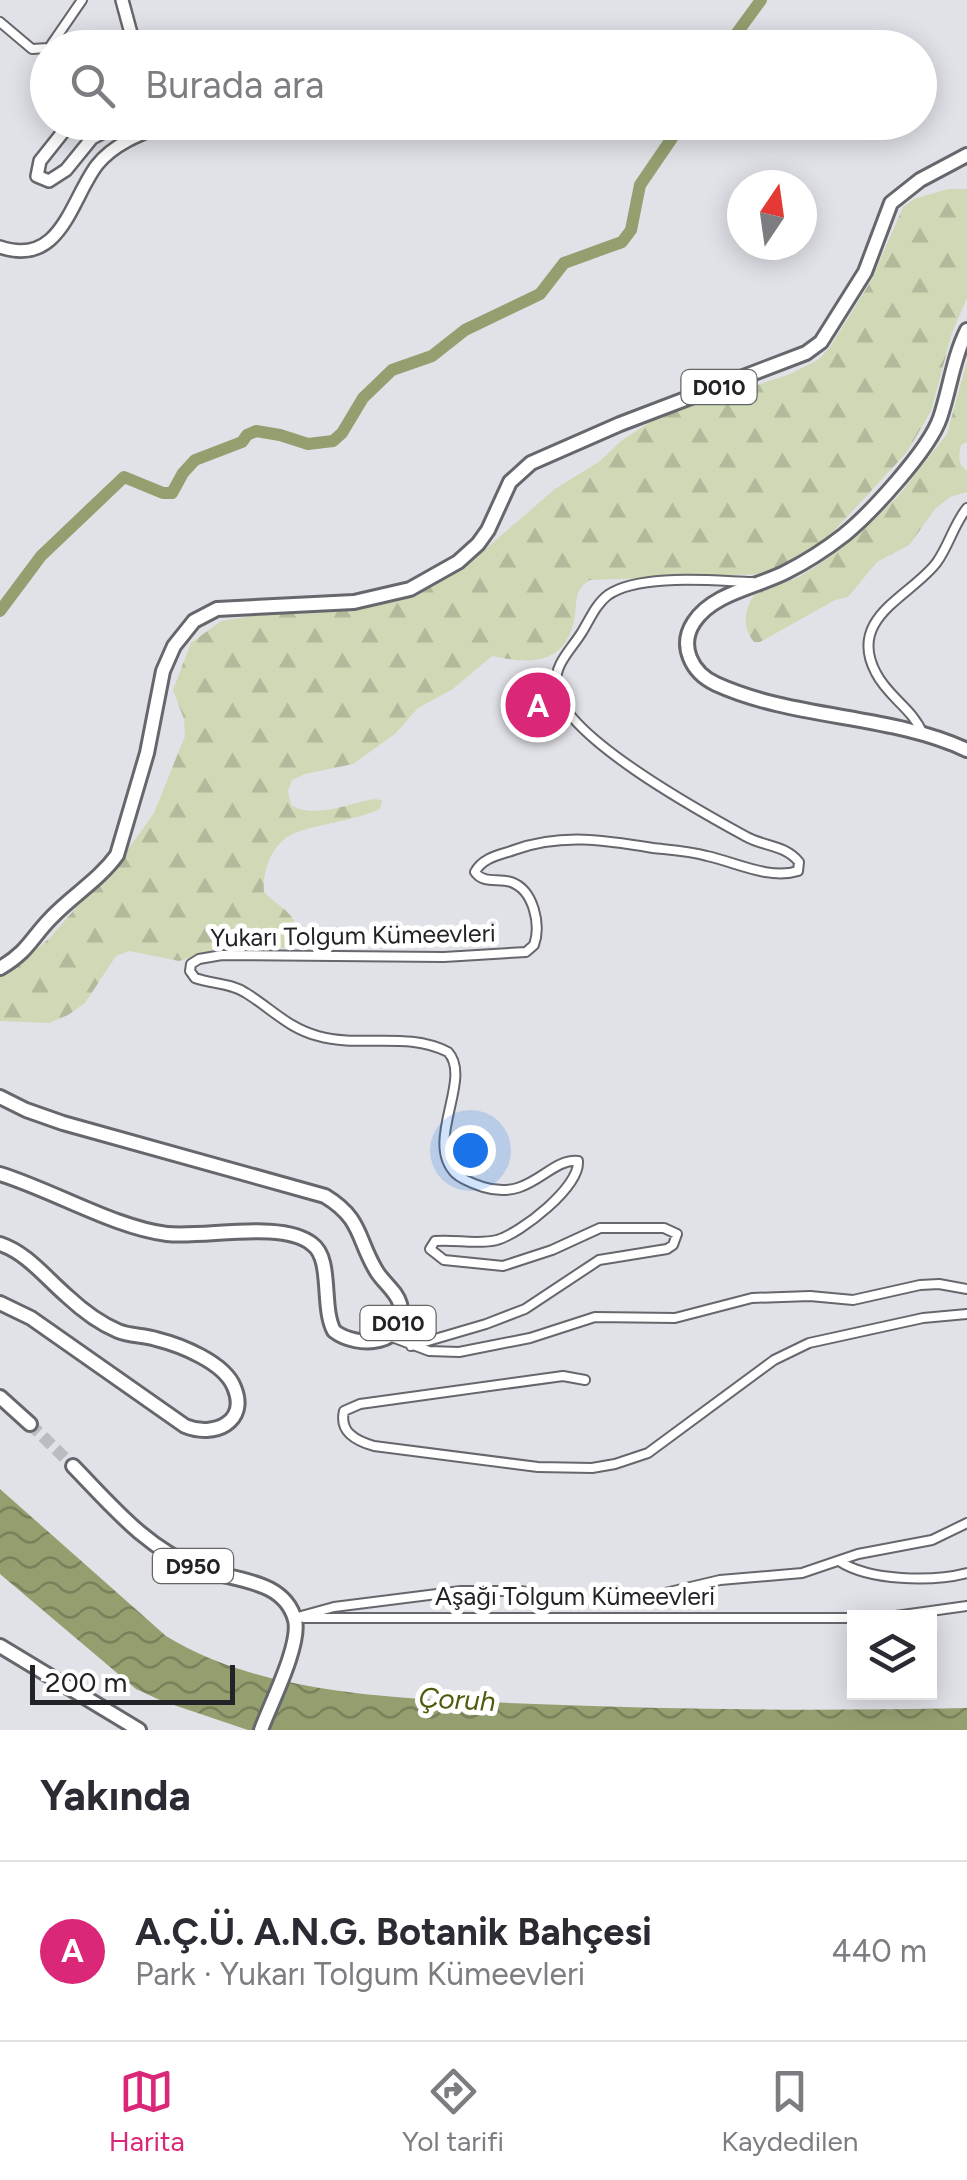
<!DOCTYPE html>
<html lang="tr">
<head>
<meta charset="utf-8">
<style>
  :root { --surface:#fff; --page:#f2f2f3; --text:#2b2b33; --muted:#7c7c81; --line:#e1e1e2; --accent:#db2777 }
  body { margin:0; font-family:Figtree,sans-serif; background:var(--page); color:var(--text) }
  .controls { position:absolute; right:30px; bottom:30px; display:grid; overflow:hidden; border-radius:0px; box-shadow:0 5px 25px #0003 }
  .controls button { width:90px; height:90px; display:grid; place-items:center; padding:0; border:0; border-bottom:2px solid var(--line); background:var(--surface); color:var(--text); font:50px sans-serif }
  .compass { position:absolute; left:727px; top:170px; width:90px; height:90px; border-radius:50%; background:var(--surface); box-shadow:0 5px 25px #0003; rotate:13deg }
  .scale { position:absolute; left:30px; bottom:25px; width:205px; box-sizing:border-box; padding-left:10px; border:5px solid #222326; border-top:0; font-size:28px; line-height:35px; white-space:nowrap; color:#222326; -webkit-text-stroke:8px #fff; paint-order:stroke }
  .you { position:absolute; left:470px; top:1150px; width:35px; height:35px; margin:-25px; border:8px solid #fff; border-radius:50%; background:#1a73e8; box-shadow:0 0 0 15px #1a73e833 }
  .badge { display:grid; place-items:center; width:65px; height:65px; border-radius:50%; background:var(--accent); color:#fff; font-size:32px; font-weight:700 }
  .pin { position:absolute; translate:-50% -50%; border:5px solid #fff; box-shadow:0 2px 10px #0006 }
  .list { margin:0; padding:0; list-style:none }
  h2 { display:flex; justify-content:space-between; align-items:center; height:130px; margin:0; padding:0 40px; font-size:42px }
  h2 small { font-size:32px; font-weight:400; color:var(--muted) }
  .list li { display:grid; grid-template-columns:65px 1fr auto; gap:30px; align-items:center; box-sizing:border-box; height:180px; padding:0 40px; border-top:2px solid var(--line) }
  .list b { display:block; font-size:38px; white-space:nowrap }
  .list p { margin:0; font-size:32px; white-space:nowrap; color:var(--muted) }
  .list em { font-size:32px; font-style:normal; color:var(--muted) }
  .icon { flex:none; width:55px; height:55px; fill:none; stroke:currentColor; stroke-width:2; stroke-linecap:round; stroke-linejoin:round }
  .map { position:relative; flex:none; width:967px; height:1730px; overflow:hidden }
  .search { position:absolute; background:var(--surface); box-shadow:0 5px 25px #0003; left:30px; right:30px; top:30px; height:110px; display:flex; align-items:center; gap:25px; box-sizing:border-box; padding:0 35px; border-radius:55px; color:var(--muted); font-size:38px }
  .sheet { height:310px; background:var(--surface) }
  nav { display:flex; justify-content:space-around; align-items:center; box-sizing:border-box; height:140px; border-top:2px solid var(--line); background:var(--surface); font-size:28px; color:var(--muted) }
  nav a { display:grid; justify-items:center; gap:5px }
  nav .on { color:var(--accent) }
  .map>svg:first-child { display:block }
</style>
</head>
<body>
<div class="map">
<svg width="967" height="1730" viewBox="0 0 967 1730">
  <defs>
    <pattern id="forest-firs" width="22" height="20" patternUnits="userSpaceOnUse" patternTransform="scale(2.5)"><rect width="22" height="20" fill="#d0d9b6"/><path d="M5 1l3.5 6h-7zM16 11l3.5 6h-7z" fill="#b2ba9c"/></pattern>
    <pattern id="water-waves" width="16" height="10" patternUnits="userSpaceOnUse" patternTransform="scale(2.5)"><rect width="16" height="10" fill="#939f6f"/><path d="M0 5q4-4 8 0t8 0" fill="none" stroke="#78815b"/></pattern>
  </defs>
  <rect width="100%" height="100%" fill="#e0e2e8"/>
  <!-- forest -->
  <path fill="url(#forest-firs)" d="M948,189H967V298L952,333L931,411L907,452L833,532L812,550L762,574L590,580C572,590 578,605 574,621C564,666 528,664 492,656L453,689L418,708L395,734L353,764L305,774L292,780L288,791L291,805C313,819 349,804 373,799L382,800L380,809C353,822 311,824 289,836C271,846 262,873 264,892C279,908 299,913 298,939L288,948L259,946L210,951L179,961L129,951L116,956L85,1003L68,1015L49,1023L0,1021V973L27,957L50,938L79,904L109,876L154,813L185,736L184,719L173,690L191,643L221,621L270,613L347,610L413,595L433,586L482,552L555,489L600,461L621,441L659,416L788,375L818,360L830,347L871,281L903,207L914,199Z
    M967,361V442L961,445C959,453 957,466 967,470V492L950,497L936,508L909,545L877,562L848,597L835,600L760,642H754C742,627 744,611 754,595L799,577L821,563L864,530L899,495L947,434Z"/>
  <!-- water -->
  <path fill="url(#water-waves)" d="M0,1489L166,1636C268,1699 418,1699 535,1704C679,1710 823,1711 967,1708V1730H248L162,1701L136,1689L0,1574Z"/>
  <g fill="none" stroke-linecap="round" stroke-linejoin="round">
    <!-- river -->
    <path stroke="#939f6f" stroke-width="12" d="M726,48L761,0
      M0,611L41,556L124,477L163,493H172L183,473L195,460L242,442L247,435L256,431L280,435L308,444L333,441L342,433L363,398L392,370L432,356L465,330L540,294L564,263L622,242L631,230L640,185L683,122"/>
    <!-- primary-tunnel -->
    <path stroke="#babcc1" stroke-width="12" stroke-dasharray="12 6" stroke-linecap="butt" d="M30,1424L73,1466"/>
    <!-- street casing -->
    <g stroke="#65676c" stroke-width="12">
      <path id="street" d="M0,22L32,49L48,48
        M49,48L82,0
        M923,734C913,709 888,697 876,673C846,617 912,596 937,562C949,545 954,524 967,508
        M389,1336L429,1351L459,1352L530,1338L595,1317L675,1318L752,1298L810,1296L853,1300L920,1285L939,1284L967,1289
        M411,1346L486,1324L525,1309L599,1260L667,1249L673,1245L677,1234L664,1228H600L552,1250L503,1266L444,1260L430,1249L435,1241C455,1239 477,1245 497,1240C521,1233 580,1187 578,1161C548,1158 531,1202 483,1187C474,1184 462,1180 455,1173C424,1141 473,1079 448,1052C407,1031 361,1048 318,1036C288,1028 272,1009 246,993C231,983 212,984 195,978L190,971L191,964L199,959L222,955L444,957L526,952L534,945C541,925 534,890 511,882C498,878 483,884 475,872C483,857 500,855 514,850C561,833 605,840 653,848C671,850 689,851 707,856C735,862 769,880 798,871L799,862C784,844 764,847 745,836C703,813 560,735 556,686C554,664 571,650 582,632C590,619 596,604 608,595C639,573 715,581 752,582
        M585,1380L563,1376L360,1404L344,1411C339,1432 356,1441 374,1446L538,1467L592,1468L615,1464L648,1453L774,1360L809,1343L923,1318L967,1314
        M839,1561C869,1581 932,1582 967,1573
        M294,1618L334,1607L461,1591H520L599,1602L640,1599L720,1580L802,1573L858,1554L932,1540L967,1523
        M304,1618H854
        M881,1618L967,1606"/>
    </g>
    <!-- secondary casing -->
    <g stroke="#65676c" stroke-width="16">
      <path id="secondary" d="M122,0L135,48
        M71,122L40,161L37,176L49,181L66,170L92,138L123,122
        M0,247C61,268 71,199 97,165C115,142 146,132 171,122"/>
    </g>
    <!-- primary casing -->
    <g stroke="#65676c" stroke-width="18">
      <path id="primary" d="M967,330C953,358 950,389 940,418C929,450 871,513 844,535C826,549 806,562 786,572C757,587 713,593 694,622C678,646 692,673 716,684C795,720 891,714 967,750
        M0,968C29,951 31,938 52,917C73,895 99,880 117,855L147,753L163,671L174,646L194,621L217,609L354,602L410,589L458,562L478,544L488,530L510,482L531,463L620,424L806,353L821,342L865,272L891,203L920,180L967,155
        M0,1097L26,1110L63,1123L325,1196C363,1219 357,1240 377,1272C384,1283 397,1292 400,1304C410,1346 357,1349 334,1331C321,1307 333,1259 312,1244C282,1220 206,1238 167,1234C116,1228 52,1190 0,1174
        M0,1244C27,1253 45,1277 67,1296C82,1310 99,1323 118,1331C130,1336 143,1335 156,1339C180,1345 224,1362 234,1387C249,1422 214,1438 185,1426L31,1318L0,1303
        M0,1397L30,1424
        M73,1466C111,1505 146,1548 198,1568C232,1581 284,1578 295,1620C301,1645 270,1705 261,1730
        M0,1646L139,1730"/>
    </g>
    <!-- street -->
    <use href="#street" stroke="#fff" stroke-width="8"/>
    <!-- secondary -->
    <use href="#secondary" stroke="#fff" stroke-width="11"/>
    <!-- primary -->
    <use href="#primary" stroke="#fff" stroke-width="12"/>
  </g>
  <g text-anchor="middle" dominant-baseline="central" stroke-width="10" stroke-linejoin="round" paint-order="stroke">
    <!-- shield labels -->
    <g fill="#fff" stroke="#646567" stroke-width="2.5">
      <rect x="681.5" y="370" width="75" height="34" rx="8"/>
      <rect x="360.5" y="1306" width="75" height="34" rx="8"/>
      <rect x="153" y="1549" width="80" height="34" rx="8"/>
    </g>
    <g font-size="22" font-weight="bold" fill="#222326">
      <text x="719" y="387">D010</text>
      <text x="398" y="1323">D010</text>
      <text x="193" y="1566">D950</text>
    </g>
    <!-- street labels -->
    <g font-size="25" fill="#222326" stroke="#fff">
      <text transform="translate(353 935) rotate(-1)">Yukarı Tolgum Kümeevleri</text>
      <text x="575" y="1596">Aşağı Tolgum Kümeevleri</text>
    </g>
    <!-- water labels -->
    <g font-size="28" font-style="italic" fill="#4d5b0d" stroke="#fff">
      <text transform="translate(457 1699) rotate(3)">Çoruh</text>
    </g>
  </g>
</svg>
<div class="controls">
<button><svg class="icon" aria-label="layers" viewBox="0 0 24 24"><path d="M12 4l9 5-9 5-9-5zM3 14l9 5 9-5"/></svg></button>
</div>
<svg class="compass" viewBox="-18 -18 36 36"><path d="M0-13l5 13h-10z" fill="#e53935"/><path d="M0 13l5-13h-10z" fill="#7c7c81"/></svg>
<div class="scale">200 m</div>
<div class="you"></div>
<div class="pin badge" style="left:538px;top:705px">A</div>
<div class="search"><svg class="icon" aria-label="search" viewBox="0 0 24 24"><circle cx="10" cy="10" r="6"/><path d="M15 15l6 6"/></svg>Burada ara</div>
</div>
<section class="sheet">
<h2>Yakında<small></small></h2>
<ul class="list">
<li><span class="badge">A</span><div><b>A.Ç.Ü. A.N.G. Botanik Bahçesi</b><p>Park · Yukarı Tolgum Kümeevleri</p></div><em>440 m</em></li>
</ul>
</section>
<nav>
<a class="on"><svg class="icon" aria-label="map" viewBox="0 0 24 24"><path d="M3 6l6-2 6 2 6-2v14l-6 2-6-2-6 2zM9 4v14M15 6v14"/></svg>Harita</a>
<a><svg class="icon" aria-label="directions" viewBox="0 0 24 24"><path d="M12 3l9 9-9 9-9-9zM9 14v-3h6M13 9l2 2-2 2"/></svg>Yol tarifi</a>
<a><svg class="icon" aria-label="saved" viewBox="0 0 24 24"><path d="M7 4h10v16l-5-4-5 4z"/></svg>Kaydedilen</a>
</nav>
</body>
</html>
